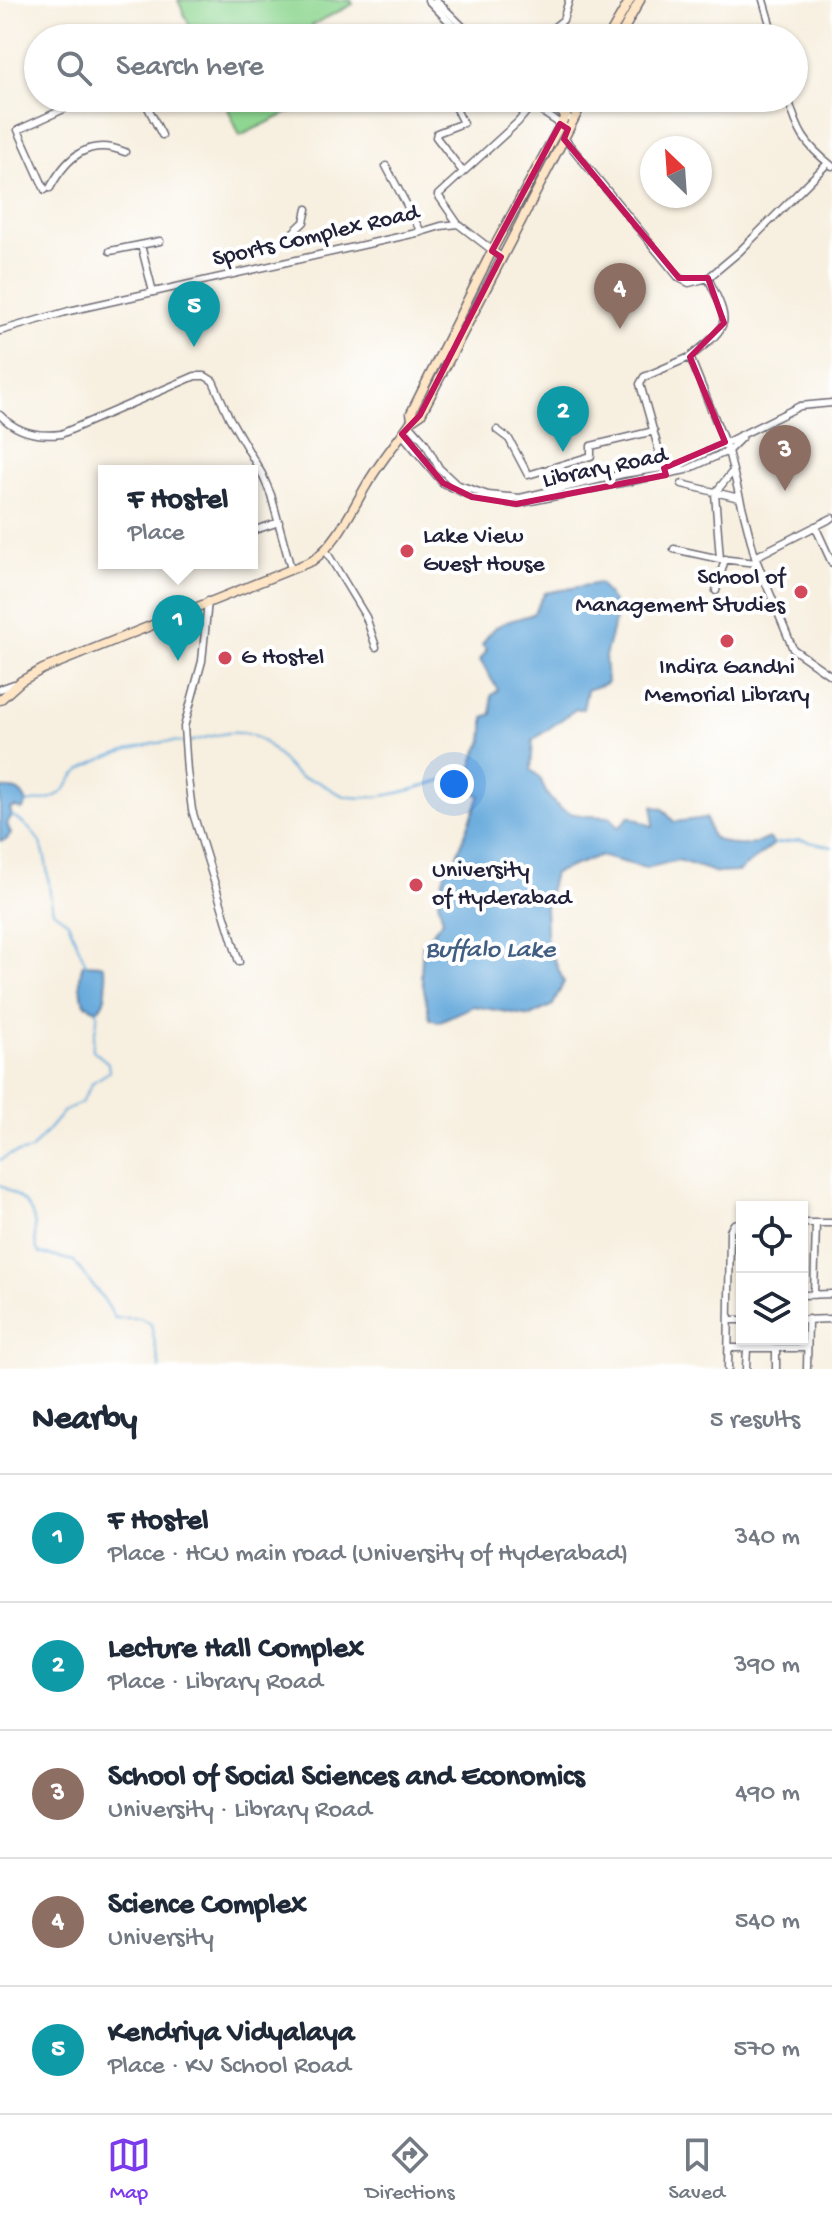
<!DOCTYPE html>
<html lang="en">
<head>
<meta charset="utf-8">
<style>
	:root { --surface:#fff; --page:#f2f2f3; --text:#1f2937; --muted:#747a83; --line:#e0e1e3; --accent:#7c3aed }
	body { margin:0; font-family:"Gochi Hand",sans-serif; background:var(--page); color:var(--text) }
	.controls { position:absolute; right:24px; bottom:24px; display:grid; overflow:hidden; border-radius:0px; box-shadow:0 2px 6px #0004 }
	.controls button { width:72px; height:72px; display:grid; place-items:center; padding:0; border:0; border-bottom:2px solid var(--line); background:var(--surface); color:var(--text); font:40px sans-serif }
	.compass { position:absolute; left:640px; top:136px; width:72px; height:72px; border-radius:50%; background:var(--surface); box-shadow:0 2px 6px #0004; rotate:335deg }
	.you { position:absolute; left:454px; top:784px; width:28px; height:28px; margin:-20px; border:6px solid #fff; border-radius:50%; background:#1a73e8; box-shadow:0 0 0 12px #1a73e833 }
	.badge { display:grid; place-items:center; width:52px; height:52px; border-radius:50%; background:var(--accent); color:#fff; font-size:26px; font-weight:700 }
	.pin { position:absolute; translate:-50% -66px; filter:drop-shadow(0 2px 4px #0008) }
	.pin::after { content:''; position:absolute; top:42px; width:28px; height:24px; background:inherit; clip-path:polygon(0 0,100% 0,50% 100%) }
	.popup { position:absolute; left:98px; top:465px; width:160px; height:104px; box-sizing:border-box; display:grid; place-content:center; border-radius:0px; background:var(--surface); filter:drop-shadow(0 2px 6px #0005); font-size:26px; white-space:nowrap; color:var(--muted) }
	.popup b { font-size:30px; color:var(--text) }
	.popup::after { content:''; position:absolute; left:50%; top:100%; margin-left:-16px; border:16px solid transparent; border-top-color:var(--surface) }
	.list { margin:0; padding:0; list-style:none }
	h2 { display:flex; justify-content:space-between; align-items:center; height:104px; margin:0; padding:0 32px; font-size:34px }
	h2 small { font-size:26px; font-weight:400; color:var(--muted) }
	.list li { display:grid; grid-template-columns:52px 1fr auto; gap:24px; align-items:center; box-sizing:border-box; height:128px; padding:0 32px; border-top:2px solid var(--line) }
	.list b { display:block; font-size:30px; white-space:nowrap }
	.list p { margin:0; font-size:26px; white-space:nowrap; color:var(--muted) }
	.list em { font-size:26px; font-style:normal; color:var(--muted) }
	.icon { flex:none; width:44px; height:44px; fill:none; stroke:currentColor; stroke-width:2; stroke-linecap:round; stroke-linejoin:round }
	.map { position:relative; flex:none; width:832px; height:1369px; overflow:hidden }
	.search { position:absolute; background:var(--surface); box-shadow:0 2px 6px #0004; left:24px; right:24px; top:24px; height:88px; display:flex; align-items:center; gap:20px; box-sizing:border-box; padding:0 28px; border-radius:44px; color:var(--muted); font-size:30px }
	.sheet { height:744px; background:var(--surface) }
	nav { display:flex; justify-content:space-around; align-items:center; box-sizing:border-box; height:112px; border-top:2px solid var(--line); background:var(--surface); font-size:22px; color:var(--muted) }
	nav a { display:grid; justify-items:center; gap:4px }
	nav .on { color:var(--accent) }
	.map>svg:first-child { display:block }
</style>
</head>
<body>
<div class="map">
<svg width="832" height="1369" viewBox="0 0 832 1369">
	<rect width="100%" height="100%" fill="#fff"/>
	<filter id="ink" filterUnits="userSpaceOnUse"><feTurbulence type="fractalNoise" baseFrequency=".0125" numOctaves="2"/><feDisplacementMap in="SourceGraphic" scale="16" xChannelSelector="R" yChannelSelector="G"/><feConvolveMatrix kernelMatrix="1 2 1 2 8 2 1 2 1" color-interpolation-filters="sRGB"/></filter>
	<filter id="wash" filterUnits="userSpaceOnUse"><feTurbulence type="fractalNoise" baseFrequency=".006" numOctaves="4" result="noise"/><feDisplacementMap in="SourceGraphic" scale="32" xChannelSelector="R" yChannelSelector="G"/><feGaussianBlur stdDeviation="1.8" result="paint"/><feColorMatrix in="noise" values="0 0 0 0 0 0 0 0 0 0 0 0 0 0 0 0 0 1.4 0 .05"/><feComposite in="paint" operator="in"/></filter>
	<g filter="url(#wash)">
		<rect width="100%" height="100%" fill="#f7efdf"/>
		<path fill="#8ed691" stroke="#587c66" stroke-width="2" d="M178,0H351L353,4L312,25L318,38H195Z
			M223,98H319L240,136Z"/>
		<path fill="#67aadc" stroke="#44668c" stroke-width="2" d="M599,583L618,609L605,656L607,683L587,690L583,709H576L533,740L531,770C541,777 541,780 545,790C558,818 584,816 611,817L618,828L630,816L653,827V806L663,809L674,822L706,818L712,837C734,848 747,848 769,838L774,844L738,872L717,873L678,860L646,868L599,856L554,873L545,908L547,952L554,959L564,982L553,1005L530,1016L473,1006L438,1022L430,1019L421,975L423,943L443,920L438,901L445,892L442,883L449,860H455L480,795L474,793C468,772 472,761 482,743C485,736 484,725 484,717L492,714L491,696L498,690L480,660L487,650L482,645C496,619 508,623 533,614L545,593Z
			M0,789C15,788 22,789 27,803L22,810L16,807L10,809L12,816L7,824L11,834L6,840L0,841Z
			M83,964L102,965C108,977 109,1001 97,1010L86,1005C79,994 78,977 83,964Z"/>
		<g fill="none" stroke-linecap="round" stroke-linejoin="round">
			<path stroke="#67aadc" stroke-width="2" d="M189,742C213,736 243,724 265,743C278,753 286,768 300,777C306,780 312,779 318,782C327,786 334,793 345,796C380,804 436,782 471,771
				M27,803C38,801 52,800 62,792C68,787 71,778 77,773C98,757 157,738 183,742
				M12,816C55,840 44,872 53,911L68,922L86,964
				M774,844L800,840L832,847
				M0,1160L9,1155L31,1150L65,1110L81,1103L93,1082L109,1072L108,1063L93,1050C91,1037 99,1027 97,1010
				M0,1185C18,1196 33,1204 35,1227C35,1237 34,1245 39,1253L74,1261C86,1280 106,1297 114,1318H140L151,1324L160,1369"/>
		</g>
	</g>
	<g filter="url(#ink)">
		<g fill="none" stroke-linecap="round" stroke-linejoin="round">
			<g stroke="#6d6a74" stroke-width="9">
				<path id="street" d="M428,0L465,38
					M436,0L474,38
					M763,0L774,38
					M541,38L563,20L569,0
					M143,98L162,135
					M454,98L452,101L463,123L437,133L436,137L463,172
					M539,98L573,121
					M788,98C798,132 804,144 832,166
					M533,106L568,129
					M564,138L679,278L689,283L708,278C731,325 731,324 690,357
					M386,166L421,232
					M50,188C67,157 89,137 125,152
					M45,190L18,130L88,98
					M458,224L438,195L518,122L532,105
					M285,240L304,222L307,209
					M141,245L153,292
					M110,251L160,241
					M708,278L739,252L828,163
					M0,331L69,311L421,232L441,226L458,224L501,257
					M0,415C16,432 38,437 61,434L195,376H205L213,381L229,417L262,474L271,495L291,569
					M409,424L424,441L439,468L456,484L488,495L520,498L623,474L681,465L800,406L832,403
					M497,430L509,439L528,475L591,456V446L654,431
					M402,434L443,483L472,497L516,504L686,470L728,451L742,437
					M733,471L715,493L720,559L757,563
					M665,472L640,384L644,377L690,357L728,451L755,557
					M682,484L739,498
					M815,526L832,563
					M252,531L279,522
					M674,549L720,559
					M326,551L366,617L376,647
					M716,591L725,559
					M208,601L202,661L184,727L187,771L192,810L239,962
					M830,675L793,649L755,557L832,518
					M0,689L14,684
					M802,1223H832
					M802,1295L832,1294
					M814,1295L816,1223
					M730,1320H742
					M802,1320L832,1319
					M729,1348H807
					M728,1369L730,1231L734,1224L742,1222
					M746,1369L747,1348
					M776,1369V1348
					M807,1369L808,1319"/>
			</g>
			<g stroke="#6d6a74" stroke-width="11">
				<path id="secondary" d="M608,38L630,0
					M619,38L640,0
					M412,420L411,413L492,251L575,98
					M0,700L21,681L43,669L312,561C338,542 350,513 366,486C379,463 397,442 412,420L421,414L585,98"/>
			</g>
			<use href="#street" stroke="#fff" stroke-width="6"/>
			<use href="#secondary" stroke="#fde5c5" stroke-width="8"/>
		</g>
	</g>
	<path fill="none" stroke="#c2185b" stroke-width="6" stroke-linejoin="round" d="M560,124L568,129L564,139L679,278H708L724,323L690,357L725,442L664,468L666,475L516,504L472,497L443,483L402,434L420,415L501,257L492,251Z"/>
	<g fill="#d1495b" stroke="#fff" stroke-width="3">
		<circle cx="407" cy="551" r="8"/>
		<circle cx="801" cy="592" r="8"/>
		<circle cx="727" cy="641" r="8"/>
		<circle cx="225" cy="658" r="8"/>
		<circle cx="416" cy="885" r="8"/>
	</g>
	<g text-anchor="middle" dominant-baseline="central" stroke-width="8" stroke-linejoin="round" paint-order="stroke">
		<g font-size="24" fill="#22223b" stroke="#fff">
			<text transform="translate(316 237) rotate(-13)">Sports Complex Road</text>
			<text transform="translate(605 469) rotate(-12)">Library Road</text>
		</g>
		<g font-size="24" fill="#22223b" stroke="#fff" text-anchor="start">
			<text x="423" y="537">Lake View<tspan x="423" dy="28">Guest House</tspan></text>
			<text x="785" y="578" text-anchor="end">School of<tspan x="785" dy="28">Management Studies</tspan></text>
			<text x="241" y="658">G Hostel</text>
			<text x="727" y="668" text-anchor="middle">Indira Gandhi<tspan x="727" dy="28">Memorial Library</tspan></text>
			<text x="432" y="871">University<tspan x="432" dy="28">of Hyderabad</tspan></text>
		</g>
		<g font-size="26" font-style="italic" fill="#415f83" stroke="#fff">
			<text x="490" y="951">Buffalo Lake</text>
		</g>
	</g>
</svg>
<div class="controls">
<button><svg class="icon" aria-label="locate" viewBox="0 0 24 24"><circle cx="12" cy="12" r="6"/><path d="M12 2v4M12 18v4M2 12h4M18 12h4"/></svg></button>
<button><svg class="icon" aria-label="layers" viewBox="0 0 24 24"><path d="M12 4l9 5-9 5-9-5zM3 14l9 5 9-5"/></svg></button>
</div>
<svg class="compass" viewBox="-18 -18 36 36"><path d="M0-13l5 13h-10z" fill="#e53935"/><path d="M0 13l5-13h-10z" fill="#747a83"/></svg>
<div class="you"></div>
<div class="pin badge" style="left:178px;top:661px;background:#0f9aa8">1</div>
<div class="popup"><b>F Hostel</b>Place</div>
<div class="pin badge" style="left:563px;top:452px;background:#0f9aa8">2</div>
<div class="pin badge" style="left:785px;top:491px;background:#8d6e63">3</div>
<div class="pin badge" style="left:620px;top:329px;background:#8d6e63">4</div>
<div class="pin badge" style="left:194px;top:347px;background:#0f9aa8">5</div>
<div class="search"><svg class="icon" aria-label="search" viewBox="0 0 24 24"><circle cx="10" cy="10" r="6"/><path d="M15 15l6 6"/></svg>Search here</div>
</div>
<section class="sheet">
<h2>Nearby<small>5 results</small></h2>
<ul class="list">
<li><span class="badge" style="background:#0f9aa8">1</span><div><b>F Hostel</b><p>Place · HCU main road (University of Hyderabad)</p></div><em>340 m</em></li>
<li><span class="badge" style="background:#0f9aa8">2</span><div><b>Lecture Hall Complex</b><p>Place · Library Road</p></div><em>390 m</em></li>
<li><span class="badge" style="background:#8d6e63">3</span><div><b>School of Social Sciences and Economics</b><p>University · Library Road</p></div><em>490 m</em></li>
<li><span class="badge" style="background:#8d6e63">4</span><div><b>Science Complex</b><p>University</p></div><em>540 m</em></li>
<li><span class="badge" style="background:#0f9aa8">5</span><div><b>Kendriya Vidyalaya</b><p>Place · KV School Road</p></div><em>570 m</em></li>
</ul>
</section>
<nav>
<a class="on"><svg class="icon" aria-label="map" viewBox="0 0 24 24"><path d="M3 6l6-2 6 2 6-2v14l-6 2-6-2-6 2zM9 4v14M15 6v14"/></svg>Map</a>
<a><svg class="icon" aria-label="directions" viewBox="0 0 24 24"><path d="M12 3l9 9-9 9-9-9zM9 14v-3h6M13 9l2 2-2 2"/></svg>Directions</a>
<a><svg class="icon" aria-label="saved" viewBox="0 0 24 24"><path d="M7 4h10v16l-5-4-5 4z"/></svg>Saved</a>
</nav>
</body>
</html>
